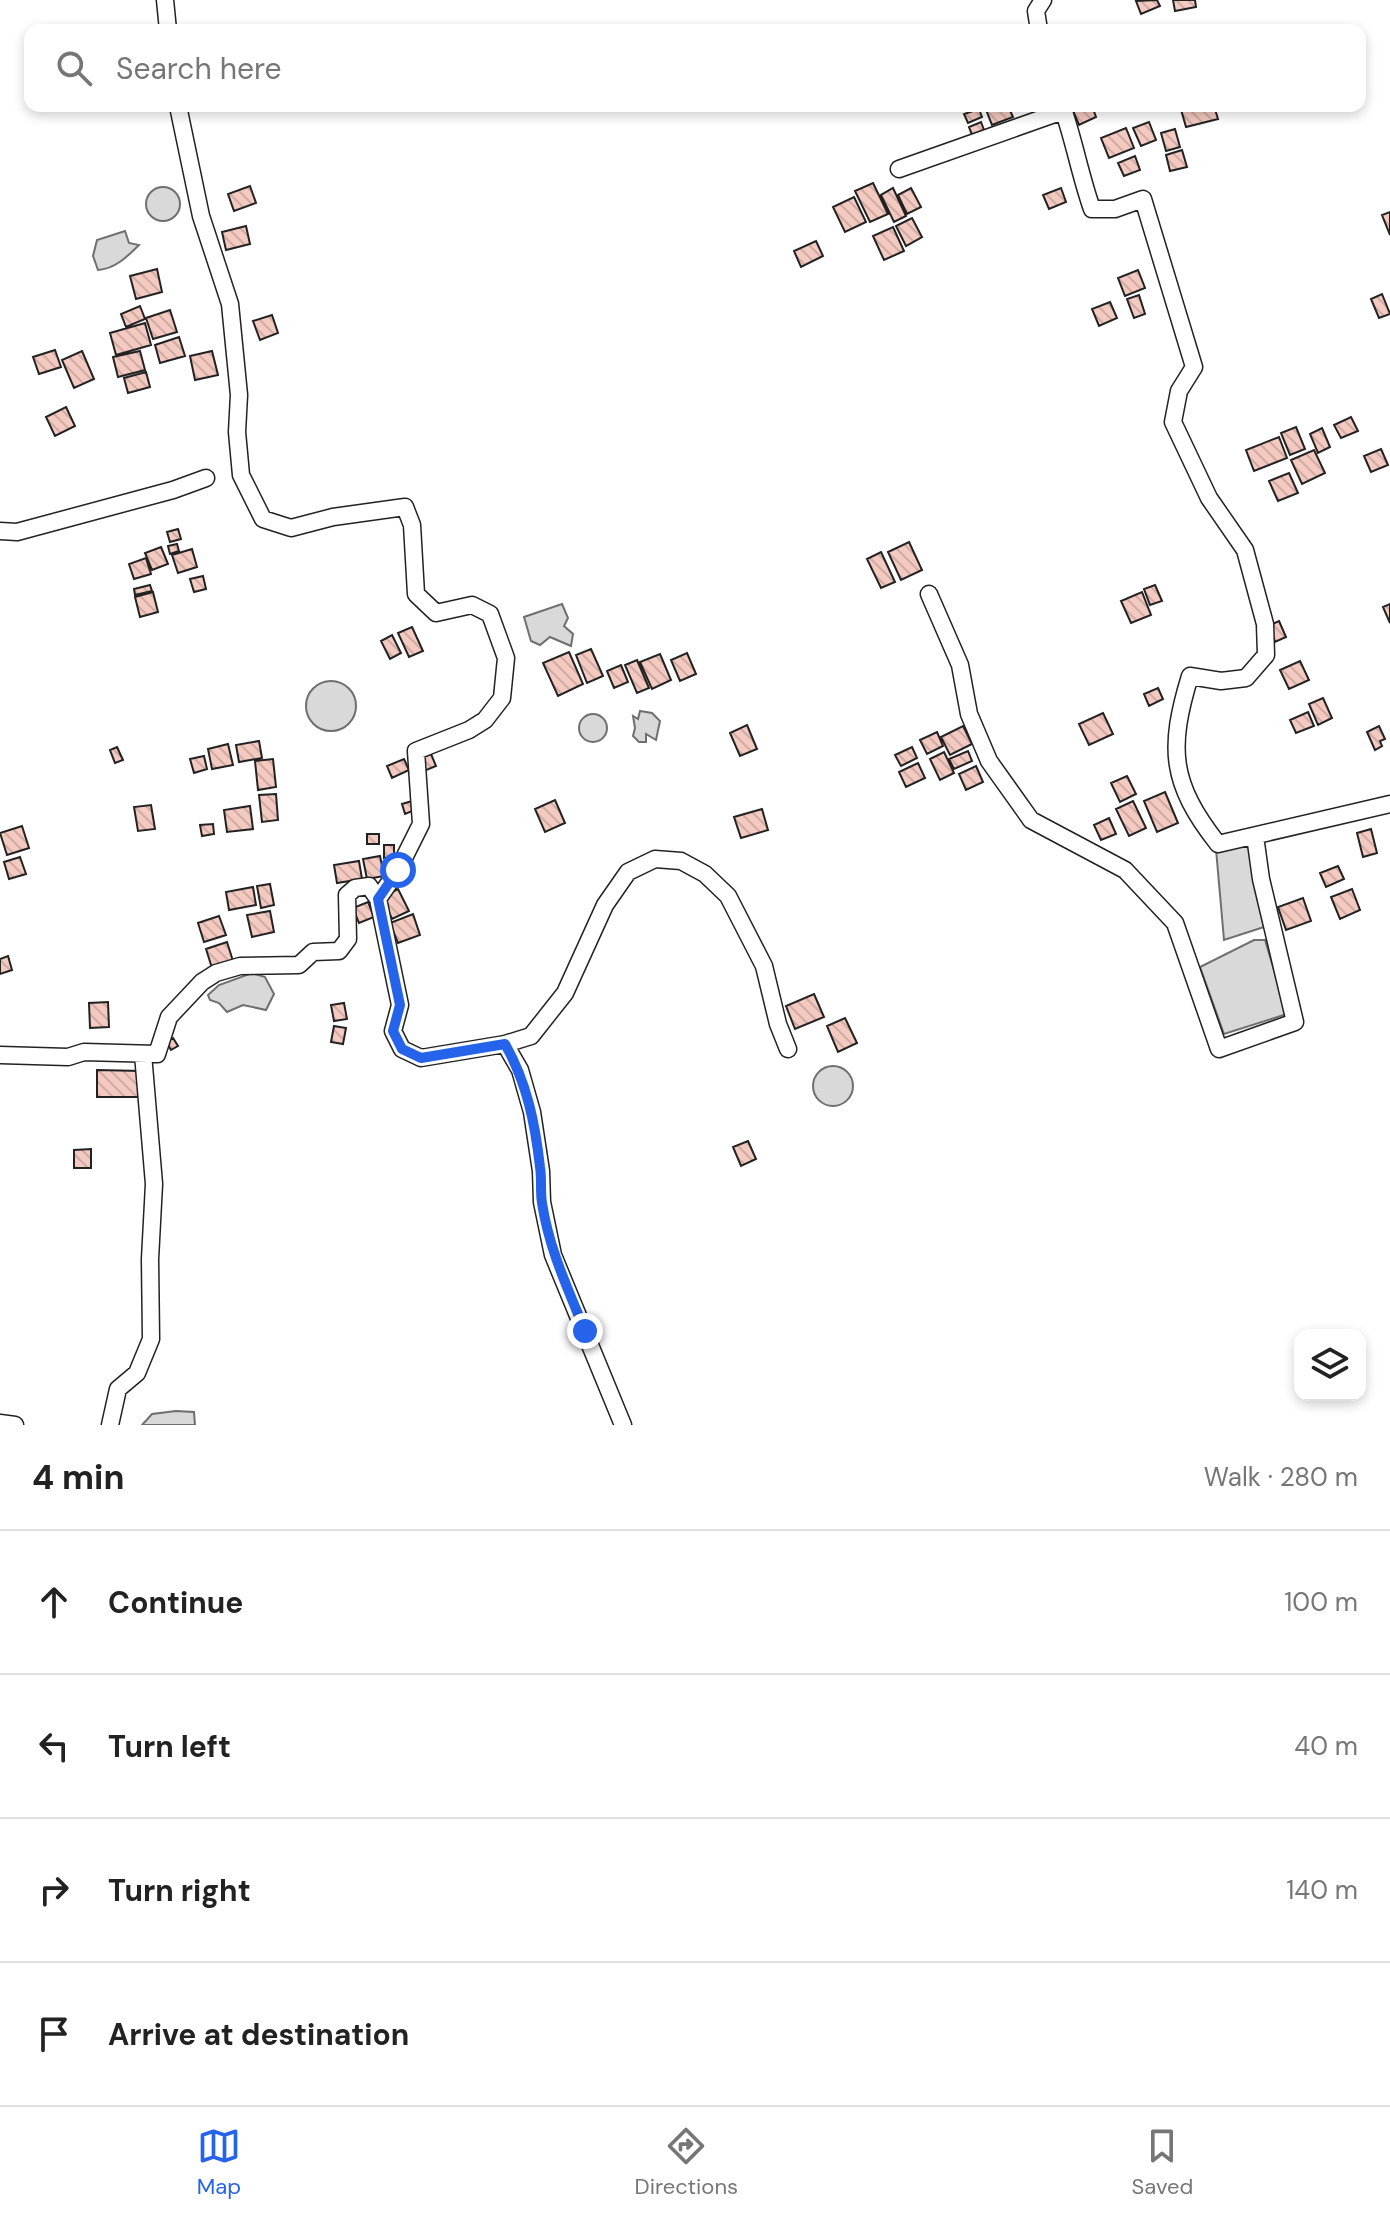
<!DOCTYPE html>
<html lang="en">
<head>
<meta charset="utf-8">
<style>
	:root { --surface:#fff; --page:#f2f2f2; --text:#222; --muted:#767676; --line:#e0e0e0; --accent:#2563eb }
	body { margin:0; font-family:"DM Sans",sans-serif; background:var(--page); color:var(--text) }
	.controls { position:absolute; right:24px; bottom:24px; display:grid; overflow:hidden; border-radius:16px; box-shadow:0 4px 12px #0003 }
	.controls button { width:72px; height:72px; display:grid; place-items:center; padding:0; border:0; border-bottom:2px solid var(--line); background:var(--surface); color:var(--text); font:40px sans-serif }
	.stop { position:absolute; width:24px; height:24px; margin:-18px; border:6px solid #2563eb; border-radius:50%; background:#fff }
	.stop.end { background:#2563eb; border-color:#fff; box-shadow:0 2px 8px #0008 }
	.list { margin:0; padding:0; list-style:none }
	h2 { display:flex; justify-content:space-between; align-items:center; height:104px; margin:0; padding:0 32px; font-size:34px }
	h2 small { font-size:26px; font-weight:400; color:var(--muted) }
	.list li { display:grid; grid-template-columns:52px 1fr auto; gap:24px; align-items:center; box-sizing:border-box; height:144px; padding:0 32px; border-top:2px solid var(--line) }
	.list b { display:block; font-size:30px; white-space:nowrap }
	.list em { font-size:26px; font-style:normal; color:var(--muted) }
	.icon { flex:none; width:44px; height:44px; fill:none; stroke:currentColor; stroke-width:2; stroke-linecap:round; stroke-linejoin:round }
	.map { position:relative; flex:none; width:1390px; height:1425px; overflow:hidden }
	.search { position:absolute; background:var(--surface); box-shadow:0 4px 12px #0003; left:24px; right:24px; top:24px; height:88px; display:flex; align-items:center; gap:20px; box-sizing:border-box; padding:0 28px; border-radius:16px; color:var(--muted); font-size:30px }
	.sheet { height:680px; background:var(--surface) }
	nav { display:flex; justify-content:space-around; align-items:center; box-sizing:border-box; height:112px; border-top:2px solid var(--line); background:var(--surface); font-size:22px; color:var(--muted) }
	nav a { display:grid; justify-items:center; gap:4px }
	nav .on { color:var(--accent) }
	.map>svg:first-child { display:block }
</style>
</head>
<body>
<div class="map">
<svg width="1390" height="1425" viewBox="0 0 1390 1425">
	<defs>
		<pattern id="building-back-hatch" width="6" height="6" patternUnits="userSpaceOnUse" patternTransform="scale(2)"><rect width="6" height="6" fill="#f3c9c0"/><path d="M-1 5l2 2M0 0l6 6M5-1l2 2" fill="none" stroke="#d0aca5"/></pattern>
	</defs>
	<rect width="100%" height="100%" fill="#fff"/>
	<path fill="#d9d9d9" stroke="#6f6f6f" stroke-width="2" d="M146 204a17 17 0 1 1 34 0a17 17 0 1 1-34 0Z
		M125,231L129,243L139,245C128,256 115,269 98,270L93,256L97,240Z
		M562,604L568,618L564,626L573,634L571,646L550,637L540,645L531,641L524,617Z
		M306 706a25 25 0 1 1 50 0a25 25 0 1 1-50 0Z
		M640,711L652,713L660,721L656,740L646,734V742H639L633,736L635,728L633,716L638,719Z
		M579 728a14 14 0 1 1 28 0a14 14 0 1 1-28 0Z
		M1248,842L1264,927L1224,940L1216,849Z
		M1254,940H1265L1287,1014L1224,1034L1200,967Z
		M252,973L265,977L274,994L266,1010L243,1005L227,1012L219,1003L210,1000L208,995L219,985Z
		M813 1086a20 20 0 1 1 40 0a20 20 0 1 1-40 0Z
		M176,1411L194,1412L195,1425H142L152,1414Z"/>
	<path fill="url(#building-back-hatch)" stroke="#222" stroke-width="2" d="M1157,0L1160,6L1141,14L1136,1Z
		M1173,0H1195L1196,7L1175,11Z
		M988,106H1008L1013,117L992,125L985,107Z
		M1071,106H1092L1096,117L1079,125Z
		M1180,106H1214L1218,119L1186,127Z
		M979,109L982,117L968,123L964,114Z
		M981,122L984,130L972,135L969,127Z
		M1149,122L1156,140L1141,146L1133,128Z
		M1126,128L1134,148L1109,158L1101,138Z
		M1175,129L1180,147L1166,151L1161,133Z
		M1182,150L1187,167L1170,171L1166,155Z
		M1135,156L1140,170L1124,176L1118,163Z
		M873,183L888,214L870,222L855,191Z
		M250,186L256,203L234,211L228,194Z
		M893,188L906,216L894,222L881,195Z
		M911,188L921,207L907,214L898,195Z
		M1061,188L1066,202L1049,209L1043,195Z
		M854,197L866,222L845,232L833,207Z
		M1390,212V235L1382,215Z
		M912,218L922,237L906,246L896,226Z
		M246,226L250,244L226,250L222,232Z
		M893,227L904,251L884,260L873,236Z
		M816,241L823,256L801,267L794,251Z
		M157,269L162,292L136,299L130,276Z
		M1138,270L1145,288L1125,296L1118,278Z
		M1382,294L1390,314L1379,318L1371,299Z
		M1139,295L1145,314L1134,318L1127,299Z
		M1110,302L1117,318L1099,326L1092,309Z
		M140,306L145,319L126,327L121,314Z
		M170,310L177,332L153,339L146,318Z
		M272,315L278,333L260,340L253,321Z
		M145,323L151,345L116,355L110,333Z
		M179,337L185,356L160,363L155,345Z
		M55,350L61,367L39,374L33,357Z
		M82,351L94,379L74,388L62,360Z
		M140,351L145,370L118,377L113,357Z
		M212,351L218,375L195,380L190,356Z
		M146,372L150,387L128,393L124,378Z
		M66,407L75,426L55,436L46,417Z
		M1351,417L1358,431L1341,438L1334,425Z
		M1296,427L1305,449L1290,455L1281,433Z
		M1322,428L1330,447L1318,453L1310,434Z
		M1279,437L1287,458L1254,471L1246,450Z
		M1381,449L1388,465L1371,472L1364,456Z
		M1314,450L1325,473L1302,484L1291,460Z
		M1289,473L1298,493L1278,501L1269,481Z
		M178,529L181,539L170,542L167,532Z
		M909,542L922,570L901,580L888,552Z
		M177,544L179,551L170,554L168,546Z
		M161,547L168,564L152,570L145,553Z
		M192,549L197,567L178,573L172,555Z
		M881,552L895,582L881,588L867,559Z
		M146,558L151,574L134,579L129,564Z
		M203,576L206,589L194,592L190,579Z
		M150,585L152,591L135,595L134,589Z
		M1155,585L1162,601L1150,605L1144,589Z
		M153,592L158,612L140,617L135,597Z
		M1142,592L1151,615L1131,623L1121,601Z
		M1390,604V623L1383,607Z
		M1279,621L1286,637L1275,642L1268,626Z
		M412,627L423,651L409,657L398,633Z
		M392,635L401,653L390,659L381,641Z
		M591,649L603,676L587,683L576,655Z
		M569,652L583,684L558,696L543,663Z
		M687,653L696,674L680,681L671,660Z
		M660,654L671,680L652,689L640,662Z
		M637,660L649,688L637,693L625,665Z
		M1300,661L1309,680L1289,689L1280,670Z
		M621,665L628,682L614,688L607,671Z
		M1158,688L1163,699L1149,706L1144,694Z
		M1323,698L1332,718L1318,725L1309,704Z
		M1308,712L1314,726L1296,733L1290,720Z
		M1103,713L1113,734L1089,745L1079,724Z
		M747,725L757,749L740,756L730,733Z
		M963,726L972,744L950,755L941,737Z
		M1379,726L1385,739L1380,741L1382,746L1375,750L1367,732Z
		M937,732L943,746L927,754L920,740Z
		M259,741L262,758L239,762L236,745Z
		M228,744L233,765L212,769L208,749Z
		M117,747L123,760L115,763L110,750Z
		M912,747L917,758L901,766L895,755Z
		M968,751L972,761L954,769L949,759Z
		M944,752L954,773L940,780L930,759Z
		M431,754L436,766L424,771L419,759Z
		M204,756L207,769L194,773L190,759Z
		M273,759L276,787L258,790L255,761Z
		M404,759L409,770L392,778L387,766Z
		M918,763L925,778L906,787L899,772Z
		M976,766L983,782L966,790L959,774Z
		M1127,776L1136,794L1120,802L1111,783Z
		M1165,792L1178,823L1157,832L1144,801Z
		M276,794L278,820L262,822L259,795Z
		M555,800L565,823L545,832L535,809Z
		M412,801L415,810L405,814L402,804Z
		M1133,801L1146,828L1129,836L1116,809Z
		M151,805L155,829L138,831L134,807Z
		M250,806L253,829L227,832L224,810Z
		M762,809L768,830L741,838L734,817Z
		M1109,818L1116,834L1101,840L1094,825Z
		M213,824L214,834L202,836L200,825Z
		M22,826L29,848L7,855L0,833Z
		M1371,829L1377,853L1363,857L1357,833Z
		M367,834H379V844H367Z
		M384,845H394V857L384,858Z
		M380,856L384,876L367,879L363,859Z
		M20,857L26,874L9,879L4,862Z
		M359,861L362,879L337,883L334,865Z
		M1338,866L1344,879L1326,887L1320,873Z
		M270,884L274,905L261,908L257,886Z
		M253,887L256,905L229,910L226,892Z
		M398,889L409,911L392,919L382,897Z
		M1352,889L1360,910L1340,919L1331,897Z
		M1303,898L1311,921L1286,930L1278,907Z
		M368,902L374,917L359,923L353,908Z
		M270,911L274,932L252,937L247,915Z
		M413,914L420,935L398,943L390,923Z
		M219,916L226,935L204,942L198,923Z
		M227,942L233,961L212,968L206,949Z
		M8,956L12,970L0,974V959Z
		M814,994L824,1017L795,1029L786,1006Z
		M108,1002L109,1027L90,1028L89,1003Z
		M344,1003L347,1019L334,1021L331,1005Z
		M845,1018L857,1043L838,1052L827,1026Z
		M334,1026L346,1028L343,1044L331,1042Z
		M173,1038L178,1046L171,1050L166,1042Z
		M97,1070L142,1071V1097H97Z
		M748,1141L756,1159L741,1166L733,1147Z
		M91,1149V1168H74V1150Z"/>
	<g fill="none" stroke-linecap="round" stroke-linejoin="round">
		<g stroke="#222" stroke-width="19">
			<path id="minor" d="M165,0L168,30
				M1039,30L1036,11L1043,0
				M178,106L201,216L230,304L239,395L237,432L241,475L263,519L291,528L333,517L405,507L412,525L416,594L436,613L472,605L490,614L506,658L502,698L485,720L469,730L416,751L421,824L398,870L378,899L400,1005L393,1031L402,1049L421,1058L505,1044L520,1070L532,1112L541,1171L542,1202L553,1255L623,1425
				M1062,106C1074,140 1080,175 1092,209H1115L1143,199L1194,367L1179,391L1173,422L1209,498L1245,550L1265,624L1266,655L1246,678L1221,681L1190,676C1168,748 1170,783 1218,844L1390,804
				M899,169L1063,111
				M0,531L17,532L173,490L206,478
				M929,594L960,665L969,714L989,761L1031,820L1125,870L1175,923L1219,1049L1295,1022L1261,879L1255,836
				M505,1044L531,1036L565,993L605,905L628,872L655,859L681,861L705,874L728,896L764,966L778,1024L788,1049
				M0,1055L68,1057L84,1052L157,1054L169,1017L202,982L216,973L240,966L299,965L313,952L339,951L348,939L347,895L355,888L369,886L378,899
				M0,1423L15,1425
				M110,1425L118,1389L137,1373L151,1339L150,1259L154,1184L143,1054"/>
		</g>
		<use href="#minor" stroke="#fff" stroke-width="16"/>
	</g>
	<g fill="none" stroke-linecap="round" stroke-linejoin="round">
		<path stroke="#2563eb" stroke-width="10" d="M398,870L378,899L400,1005L393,1031L402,1049L421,1058L505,1044C527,1083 535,1123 540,1167C542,1179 540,1191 542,1203C549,1249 568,1289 585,1331"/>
	</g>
</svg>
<div class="controls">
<button><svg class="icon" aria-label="layers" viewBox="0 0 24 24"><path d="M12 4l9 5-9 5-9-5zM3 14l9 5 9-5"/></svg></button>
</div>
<div class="stop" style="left:398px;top:870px"></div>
<div class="stop end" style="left:585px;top:1331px"></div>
<div class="search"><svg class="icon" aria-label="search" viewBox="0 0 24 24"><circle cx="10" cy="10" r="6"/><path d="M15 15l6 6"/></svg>Search here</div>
</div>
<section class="sheet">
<h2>4 min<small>Walk · 280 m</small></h2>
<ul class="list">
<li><svg class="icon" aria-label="ahead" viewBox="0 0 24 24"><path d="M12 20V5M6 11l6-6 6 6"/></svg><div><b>Continue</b></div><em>100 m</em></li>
<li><svg class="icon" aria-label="left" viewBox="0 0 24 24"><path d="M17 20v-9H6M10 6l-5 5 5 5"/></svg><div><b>Turn left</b></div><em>40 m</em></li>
<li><svg class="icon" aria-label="right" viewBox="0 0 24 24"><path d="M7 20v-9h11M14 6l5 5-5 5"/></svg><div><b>Turn right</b></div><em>140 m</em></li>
<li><svg class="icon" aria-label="arrive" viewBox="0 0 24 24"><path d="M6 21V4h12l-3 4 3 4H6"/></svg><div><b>Arrive at destination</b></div></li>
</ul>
</section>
<nav>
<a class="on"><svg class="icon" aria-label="map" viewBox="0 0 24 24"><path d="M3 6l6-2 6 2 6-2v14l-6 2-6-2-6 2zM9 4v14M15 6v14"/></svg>Map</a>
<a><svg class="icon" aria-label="directions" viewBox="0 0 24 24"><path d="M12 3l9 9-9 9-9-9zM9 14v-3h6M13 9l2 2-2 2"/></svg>Directions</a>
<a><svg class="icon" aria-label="saved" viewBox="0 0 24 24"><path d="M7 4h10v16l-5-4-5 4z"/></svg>Saved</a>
</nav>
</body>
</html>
